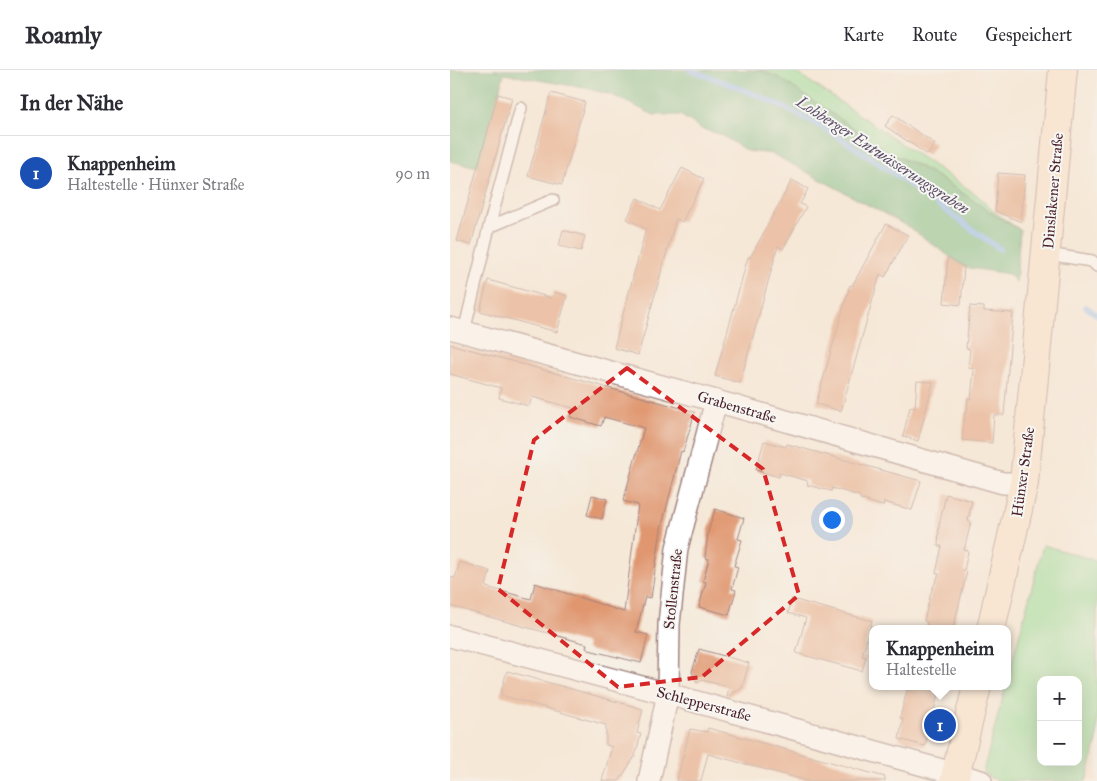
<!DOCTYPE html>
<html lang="de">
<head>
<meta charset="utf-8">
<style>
	:root { --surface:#fff; --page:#f7f7f7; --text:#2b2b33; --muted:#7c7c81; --line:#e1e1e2; --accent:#d1495b }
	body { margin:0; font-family:"IM FELL Great Primer",serif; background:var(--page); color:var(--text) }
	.controls { position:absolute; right:15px; bottom:15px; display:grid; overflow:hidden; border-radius:10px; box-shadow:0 5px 20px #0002 }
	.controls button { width:45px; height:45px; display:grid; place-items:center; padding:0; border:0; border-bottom:1px solid var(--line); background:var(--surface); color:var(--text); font:25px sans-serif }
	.you { position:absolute; left:381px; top:449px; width:18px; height:18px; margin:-12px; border:4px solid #fff; border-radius:50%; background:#1a73e8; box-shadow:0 0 0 8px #1a73e833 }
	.badge { display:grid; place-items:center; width:32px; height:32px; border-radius:50%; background:var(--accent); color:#fff; font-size:16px; font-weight:700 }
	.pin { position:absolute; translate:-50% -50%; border:2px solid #fff; box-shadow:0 1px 5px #0006 }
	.popup { position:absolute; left:419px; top:555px; width:142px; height:65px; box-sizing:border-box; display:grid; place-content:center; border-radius:10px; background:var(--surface); filter:drop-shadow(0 1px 4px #0005); font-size:16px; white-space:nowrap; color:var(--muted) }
	.popup b { font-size:19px; color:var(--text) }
	.popup::after { content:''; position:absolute; left:50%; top:100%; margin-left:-10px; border:10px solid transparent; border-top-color:var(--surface) }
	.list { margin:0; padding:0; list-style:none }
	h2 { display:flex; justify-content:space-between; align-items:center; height:65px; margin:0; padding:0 20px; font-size:21px }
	h2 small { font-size:16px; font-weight:400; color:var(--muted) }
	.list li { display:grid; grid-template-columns:32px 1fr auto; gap:15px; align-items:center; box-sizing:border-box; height:75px; padding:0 20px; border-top:1px solid var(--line) }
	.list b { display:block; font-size:19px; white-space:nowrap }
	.list p { margin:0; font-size:16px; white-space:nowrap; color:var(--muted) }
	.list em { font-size:16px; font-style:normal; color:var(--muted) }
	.map { position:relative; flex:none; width:647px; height:711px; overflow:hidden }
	header { display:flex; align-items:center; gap:30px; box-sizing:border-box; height:70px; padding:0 25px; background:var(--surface); border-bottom:1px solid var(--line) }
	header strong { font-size:24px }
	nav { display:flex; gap:28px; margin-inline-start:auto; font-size:18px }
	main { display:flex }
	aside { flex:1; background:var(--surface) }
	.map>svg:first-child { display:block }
</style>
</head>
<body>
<header>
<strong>Roamly</strong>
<nav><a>Karte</a><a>Route</a><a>Gespeichert</a></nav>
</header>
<main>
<aside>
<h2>In der Nähe<small></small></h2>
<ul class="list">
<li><span class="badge" style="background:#1a4fb4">1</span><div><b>Knappenheim</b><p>Haltestelle · Hünxer Straße</p></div><em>90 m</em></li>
</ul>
</aside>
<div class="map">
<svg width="647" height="711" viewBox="0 0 647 711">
	<rect width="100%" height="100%" fill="#f6f6f2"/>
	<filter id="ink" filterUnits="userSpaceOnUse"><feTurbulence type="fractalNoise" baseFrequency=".02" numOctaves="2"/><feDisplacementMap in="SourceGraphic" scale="10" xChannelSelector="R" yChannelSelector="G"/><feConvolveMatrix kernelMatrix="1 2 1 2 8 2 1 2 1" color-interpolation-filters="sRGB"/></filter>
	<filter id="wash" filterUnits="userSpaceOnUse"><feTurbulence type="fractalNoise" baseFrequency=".0096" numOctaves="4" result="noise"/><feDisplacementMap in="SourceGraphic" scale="20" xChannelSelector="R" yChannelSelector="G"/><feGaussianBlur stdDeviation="1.12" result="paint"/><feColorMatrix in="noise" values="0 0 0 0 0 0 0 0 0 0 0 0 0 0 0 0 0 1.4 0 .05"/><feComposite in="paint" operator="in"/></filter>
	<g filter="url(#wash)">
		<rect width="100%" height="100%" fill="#f5e8d7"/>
		<path fill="#92dd9a" stroke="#6e7e62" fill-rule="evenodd" d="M309,0H343L527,125L543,141L570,160C527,137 491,102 443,85Z
			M593,475L647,491V670L636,711H553L541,708L533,702ZM591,610H628V692H591Z"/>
		<path fill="#75bc82" stroke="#606e56" d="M0,0H309L328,7L443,85C490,102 527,137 570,160L566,212L559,204L514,197L459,157L323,84L297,81L270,64L252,59L230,45H204L162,25L135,18L54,4L28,97L0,91Z"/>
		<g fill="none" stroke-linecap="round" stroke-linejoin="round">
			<path stroke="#88b9f4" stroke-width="5.5" d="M240,0C281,14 321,30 359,50C426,87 488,136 550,179
				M636,237L647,245"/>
		</g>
		<g id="blocks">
			<path fill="#e09770" d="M101,23L135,32L112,115L78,106Z
				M48,24L62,28L21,175L7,171Z
				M443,45L485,74L478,85L435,56Z
				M232,98L254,109L232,152L226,149L188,285L164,278L196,159L177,149L187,128L210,140Z
				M548,103L575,105L571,152L545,141Z
				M342,110L358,119L350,134L356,137L333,179L328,176L290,313L265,306L298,187L300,188Z
				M436,154L458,165L435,207L430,204L391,341L366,334L400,215L402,216Z
				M113,160L135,166L131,181L109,176Z
				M498,187L514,197L511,235L494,233Z
				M38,210L102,228L104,222L117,226L107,262L30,241Z
				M520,236L534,237V241L563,243L554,345H544L542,373L512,370L515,342H517L518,328L521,329L524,299L518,298L520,279L516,278Z
				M0,274L245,342L233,382L231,381L211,459L201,528L195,527L186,562L198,565L191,593L139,580L136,578L137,574L0,536V507L5,508L10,492L40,501L36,517L81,529L85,513L174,542L188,435L173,431L194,358L154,347L151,356L120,347L123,338L82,327L79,336L49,328L51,318L0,304Z
				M467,311L483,312L468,371L453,366L460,337L465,338Z
				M314,371L336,377L337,374L471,411L462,440L434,432L433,436L410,429V426L382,418L381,421L357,415L358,411L330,403L329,407L306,400Z
				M496,424L522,431L518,451L521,452L514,480L518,481L514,501L517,502L503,559H476L477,552L474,551L481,522L489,504L486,503L492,476H488L489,456Z
				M142,425L157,429L152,449L137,445Z
				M265,439L294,448L288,469L292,470L284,496L288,497L282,519L286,520L279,545L249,537L256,512L253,511L259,489L255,488L258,462Z
				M342,529L422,551L412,586L416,587L412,601L346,583L356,548L338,543Z
				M249,579L299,593L292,618L277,627L279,617L252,610L247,613L242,602Z
				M57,601L193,639L187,663L191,664L185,686L169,711H152L162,677L156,675V655L50,625Z
				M462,616H490L475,676L449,669L453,649L450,648L457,620L461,621Z
				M258,658L435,707V711H358L258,684L251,711H227L240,659L257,662Z"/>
		</g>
	</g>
	<g filter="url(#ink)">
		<use href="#blocks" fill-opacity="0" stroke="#a08481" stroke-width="1"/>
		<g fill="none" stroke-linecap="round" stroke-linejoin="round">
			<g stroke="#a08481" stroke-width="14">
				<path id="lane" d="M39,157L71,38
					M597,184L642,191L647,196
					M14,262L39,157L103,130"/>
			</g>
			<g stroke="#a08481" stroke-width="24">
				<path id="street" d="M0,258L266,331L553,413H574
					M0,566L218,624L531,711
					M199,711L218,624L219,554L227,478L266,331"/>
			</g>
			<g stroke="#a08481" stroke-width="30">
				<path id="secondary" d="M541,559L574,413L613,0
					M504,711L527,616"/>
			</g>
			<use href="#lane" stroke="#fff" stroke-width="11"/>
			<use href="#street" stroke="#fff" stroke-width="21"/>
			<use href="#secondary" stroke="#fbe5cf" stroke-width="28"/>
		</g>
	</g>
	<path d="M0 0H647V711H0ZM177,298L313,399L349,525L252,607L168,617L48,519L84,370Z" fill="#f5e8d7" fill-opacity=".55" fill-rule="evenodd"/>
	<path fill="none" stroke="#d62828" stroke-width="4" stroke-dasharray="10 6" stroke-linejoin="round" d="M177,298L313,399L349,525L252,607L168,617L48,519L84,370Z"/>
	<g text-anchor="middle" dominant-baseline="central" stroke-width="4" stroke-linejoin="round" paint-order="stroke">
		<g font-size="15" fill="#4a1f2b" stroke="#f6f6f2">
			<text transform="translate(603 121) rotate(-85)">Dinslakener Straße</text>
			<text transform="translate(287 337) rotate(16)">Grabenstraße</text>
			<text transform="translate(573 402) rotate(-82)">Hünxer Straße</text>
			<text transform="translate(223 519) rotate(-84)">Stollenstraße</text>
			<text transform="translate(254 634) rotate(15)">Schlepperstraße</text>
		</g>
		<g font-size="16" font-style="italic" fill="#5d4d67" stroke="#f6f6f2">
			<text transform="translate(433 85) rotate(33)">Lohberger Entwässerungsgraben</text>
		</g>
	</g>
</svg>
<div class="controls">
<button>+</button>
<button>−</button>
</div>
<div class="you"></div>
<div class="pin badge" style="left:490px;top:655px;background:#1a4fb4">1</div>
<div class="popup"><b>Knappenheim</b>Haltestelle</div>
</div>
</main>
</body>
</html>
